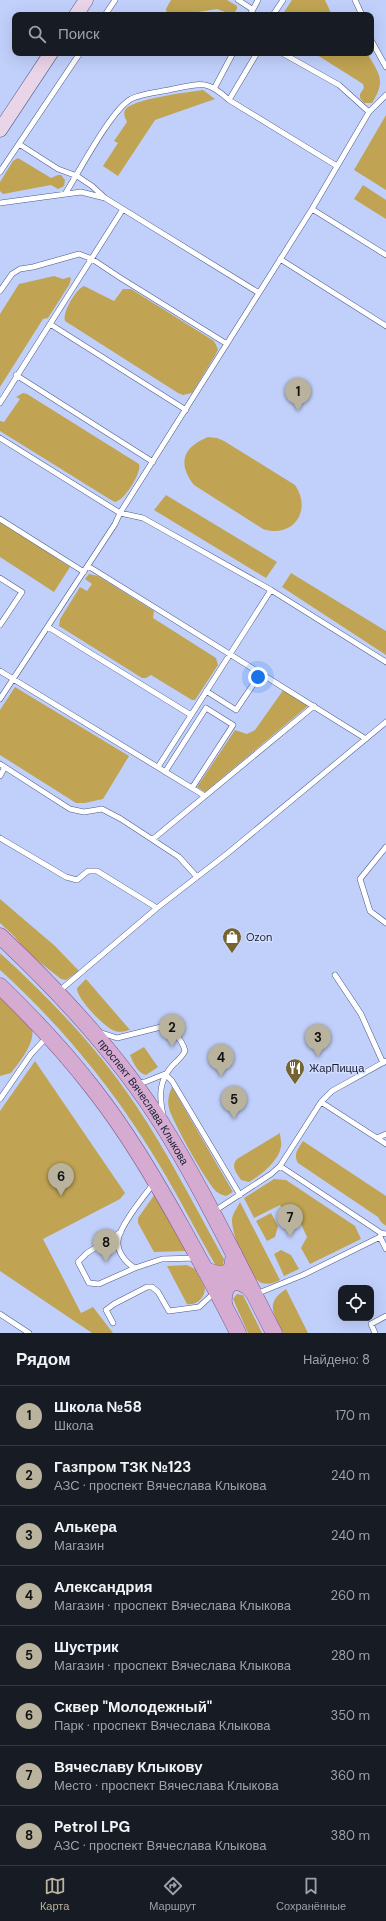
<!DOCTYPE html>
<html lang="ru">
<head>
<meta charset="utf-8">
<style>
	:root { --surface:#171b24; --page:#242831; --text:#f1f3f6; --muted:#9ea1a6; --line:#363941; --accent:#b9b29d }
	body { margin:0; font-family:"DM Sans",sans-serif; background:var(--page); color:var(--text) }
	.controls { position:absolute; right:12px; bottom:12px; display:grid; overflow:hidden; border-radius:8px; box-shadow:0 4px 16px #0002 }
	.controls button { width:36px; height:36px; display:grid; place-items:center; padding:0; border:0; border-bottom:1px solid var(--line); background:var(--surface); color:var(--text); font:20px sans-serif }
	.you { position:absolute; left:258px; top:677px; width:14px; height:14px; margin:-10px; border:3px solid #fff; border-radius:50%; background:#1a73e8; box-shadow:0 0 0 6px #1a73e833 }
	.badge { display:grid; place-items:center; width:26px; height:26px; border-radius:50%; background:var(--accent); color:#111; font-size:13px; font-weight:700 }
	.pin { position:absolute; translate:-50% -33px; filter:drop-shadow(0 1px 2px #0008) }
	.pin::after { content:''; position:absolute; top:21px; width:14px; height:12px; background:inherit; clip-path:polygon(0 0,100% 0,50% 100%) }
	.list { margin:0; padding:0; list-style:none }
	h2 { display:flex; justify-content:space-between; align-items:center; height:52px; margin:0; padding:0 16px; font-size:17px }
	h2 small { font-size:13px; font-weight:400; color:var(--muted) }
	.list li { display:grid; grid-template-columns:26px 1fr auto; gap:12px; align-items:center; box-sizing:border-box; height:60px; padding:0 16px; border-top:1px solid var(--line) }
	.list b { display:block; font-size:15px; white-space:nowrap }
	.list p { margin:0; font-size:13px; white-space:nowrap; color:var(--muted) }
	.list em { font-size:13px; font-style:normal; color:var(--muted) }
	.icon { flex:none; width:22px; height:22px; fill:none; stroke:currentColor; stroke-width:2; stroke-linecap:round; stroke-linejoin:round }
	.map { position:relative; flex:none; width:386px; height:1333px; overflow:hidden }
	.search { position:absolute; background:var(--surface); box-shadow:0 4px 16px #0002; left:12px; right:12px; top:12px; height:44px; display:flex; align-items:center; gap:10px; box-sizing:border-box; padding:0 14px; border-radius:8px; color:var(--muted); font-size:15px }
	.sheet { height:532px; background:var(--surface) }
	nav { display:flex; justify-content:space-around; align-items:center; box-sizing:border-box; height:56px; border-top:1px solid var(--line); background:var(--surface); font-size:11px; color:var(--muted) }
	nav a { display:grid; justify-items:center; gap:2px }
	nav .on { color:var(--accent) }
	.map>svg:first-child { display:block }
</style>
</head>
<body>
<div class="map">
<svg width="386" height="1333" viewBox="0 0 386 1333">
	<rect width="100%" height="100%" fill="#c1d0fb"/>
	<path fill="#c0a453" d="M171,0H227L237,6V9L233,15L217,9L179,15H167L166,9Z
		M292,0H325L332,15H282Z
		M314,53H367C380,75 386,81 372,103H364L360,98V94L364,88L363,84Z
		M203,90L215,99L155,120L118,176L103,166L118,143L114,141L127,122C125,118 123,114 125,110C131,99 189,92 203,90Z
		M386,115V190L354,170Z
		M18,158L51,178L58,175H61L65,180L64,186L58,189L51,185L3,194L0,191V182L13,161Z
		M363,185L386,200V219L354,199Z
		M54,276L63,279L70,277L71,279L69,285L48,318L43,319L0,387V314L19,284Z
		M84,286L114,301L123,289H131L214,341L218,349L216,354L192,393L183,395L178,393L65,321C62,313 76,289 84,286Z
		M23,393L27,394L139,464C142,473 124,501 115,502L111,500L0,431V421L4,422L20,399L16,397Z
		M208,437L217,438L224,441L295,485C313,511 292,539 263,529L194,485C177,463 183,447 208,437Z
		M166,495L277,562L266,578L154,510Z
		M0,521L70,567L54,592L0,557Z
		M291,573L386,631V655L282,587Z
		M89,574L98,576L154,611L153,618L216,658L218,665L195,700H192L151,675L146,678H142L59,626L60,619L80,587L87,591L92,584L85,579Z
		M15,687L129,756L103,799L85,803H76L0,755V710Z
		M284,689L309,705L205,792L197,787L235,730L247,734L255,730Z
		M0,899L55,946L79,971L66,980L61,979L28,953L14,936L0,923Z
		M0,953C50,999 97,1047 135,1104C168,1153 195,1207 224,1259L223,1265L216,1266C191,1222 168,1176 140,1134C101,1074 53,1018 0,970Z
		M86,979L130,1030C125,1031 120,1033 115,1031C105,1028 76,998 77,988Z
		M0,995C8,1003 26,1017 31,1026C38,1040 19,1063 11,1073L0,1076Z
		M144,1047L158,1067L146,1075C138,1073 133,1063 130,1055Z
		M35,1061L125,1193L120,1199L43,1239L81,1313L93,1307L113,1333H92L0,1271V1111Z
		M172,1087L233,1192L226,1196C223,1195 219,1194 217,1192C208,1185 172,1121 169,1108C167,1101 169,1093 172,1087Z
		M280,1133C280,1137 282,1143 281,1146C280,1160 260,1176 249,1182L241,1180C237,1173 230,1167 237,1159Z
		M303,1141L386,1196V1226L381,1222L378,1217L298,1163C293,1154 298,1149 303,1141Z
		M274,1179L286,1180L355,1226L361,1239L310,1264L301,1248L307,1237L301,1224L288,1222L280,1205L254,1218L244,1198Z
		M155,1194L187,1251L154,1252L138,1223V1218Z
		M240,1202L280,1280C274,1283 269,1285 262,1283C249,1279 231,1233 232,1219C233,1213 237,1208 240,1202Z
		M271,1213L278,1226L275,1237L267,1241L256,1221Z
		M281,1250L291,1255L299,1269L284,1276L274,1254Z
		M187,1265L195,1269L205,1288C205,1298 196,1306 187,1304L167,1266Z
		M286,1289L308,1333H283C274,1313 264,1304 286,1289Z
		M237,1294L243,1295L262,1333H248L233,1299Z"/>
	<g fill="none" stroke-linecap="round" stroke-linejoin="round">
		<g stroke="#4b5a89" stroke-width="6">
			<path id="lane" d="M238,0L252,9
				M355,0L362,15
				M105,15L115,0
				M250,15L258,0
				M273,15L283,0
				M371,40L386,67
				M282,53L339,85L369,112
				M215,87L233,53
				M229,100L257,53
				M19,144L58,169L77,176L92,186L104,197
				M0,172L80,53
				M65,194C79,172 111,110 131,99C141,93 162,92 173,89C202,83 207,80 229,100L337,166
				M0,203L81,192L105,198L259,293
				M312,209L386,255
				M280,259L386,326
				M0,291L12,274L20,269L33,267L79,254L92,259L119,277L227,344
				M50,324L186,410
				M16,375L153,462
				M0,403L123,209
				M0,438L120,513L143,518L271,590L386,662
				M0,519L84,572
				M88,566L366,739
				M0,578L22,592L0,625
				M48,627L191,715
				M0,671L205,796
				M206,691L236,710L261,673
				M0,699L115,524L120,513L312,209L369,112L386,95
				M0,764L70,809L84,812L102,809L121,819L179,857L197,877
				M158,767L271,590
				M165,772L206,708L233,725L192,788
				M0,776L5,767
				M0,838L66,877L77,880L88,871H97L157,908
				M153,839L314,706
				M386,847L360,879L370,911L386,923
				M335,975L361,1014L383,1063
				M58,992L157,908L228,853L386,722
				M102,1033L117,1038L161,1027C173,1030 182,1039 185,1051C182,1057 177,1061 173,1065C159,1080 159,1095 163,1115
				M138,1083L145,1082L165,1074L172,1081L240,1195
				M0,1099L31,1054L47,1037
				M321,1102L386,1144
				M377,1138L386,1134
				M280,1166L381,1233L386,1234
				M154,1183C145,1195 119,1226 118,1241C117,1252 126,1263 135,1268L162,1259L197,1258
				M213,1212L271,1174L280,1166L321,1102L332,1091L386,1061
				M121,1232L87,1253L78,1262L89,1283L99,1284L135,1268
				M380,1237L386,1249
				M256,1294L303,1275L380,1237L381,1233
				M0,1314L29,1333
				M113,1323L106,1310L114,1304L147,1287H152L158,1292L169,1311L199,1307L214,1293
				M375,1333L371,1324L386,1316"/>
		</g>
		<g stroke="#4b5a89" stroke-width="15">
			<path id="secondary" d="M76,15L86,0
				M0,130L51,53"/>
		</g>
		<g stroke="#815586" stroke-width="17">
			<g id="primary">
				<path id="s1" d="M0,936C64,996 125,1062 170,1137C208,1200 240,1267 274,1333"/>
				<path d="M0,986C34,1019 66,1053 95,1091C127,1132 154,1178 180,1224C200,1260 220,1296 238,1333"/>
				<path d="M205,1270L218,1274H226L232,1268L234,1254"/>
				<path d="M224,1304C222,1281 238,1275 253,1292"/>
			</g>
		</g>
		<use href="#lane" stroke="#fff" stroke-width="5"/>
		<use href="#secondary" stroke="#ead5e8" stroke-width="14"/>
		<use href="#primary" stroke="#d5abd1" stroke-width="16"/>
	</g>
	<defs>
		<g id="shop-pin" transform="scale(1)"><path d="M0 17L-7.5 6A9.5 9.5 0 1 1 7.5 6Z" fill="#756331" stroke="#d2ddfe"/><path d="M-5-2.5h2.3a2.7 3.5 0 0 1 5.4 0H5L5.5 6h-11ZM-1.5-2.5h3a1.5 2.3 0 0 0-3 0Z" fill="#fff"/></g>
		<g id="restaurant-pin" transform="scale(1)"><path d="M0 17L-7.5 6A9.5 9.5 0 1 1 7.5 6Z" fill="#756331" stroke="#d2ddfe"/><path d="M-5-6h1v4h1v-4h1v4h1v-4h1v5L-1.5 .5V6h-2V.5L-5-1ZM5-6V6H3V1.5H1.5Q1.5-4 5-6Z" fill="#fff"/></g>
	</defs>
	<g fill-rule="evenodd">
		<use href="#shop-pin" x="232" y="937"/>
		<use href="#restaurant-pin" x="295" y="1068"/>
	</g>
	<g text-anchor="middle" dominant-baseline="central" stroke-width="3" stroke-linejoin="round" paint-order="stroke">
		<g font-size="11" fill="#181e32" stroke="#d2ddfe" text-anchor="start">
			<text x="246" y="937">Ozon</text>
			<text x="309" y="1068">ЖарПицца</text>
		</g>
		<g font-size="11" fill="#181e32" stroke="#d2ddfe">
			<text stroke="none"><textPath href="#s1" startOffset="220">проспект Вячеслава Клыкова</textPath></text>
		</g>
	</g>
</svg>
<div class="controls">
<button><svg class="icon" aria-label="locate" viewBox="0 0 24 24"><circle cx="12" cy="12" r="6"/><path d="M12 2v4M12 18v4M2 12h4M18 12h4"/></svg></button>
</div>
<div class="you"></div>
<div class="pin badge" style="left:298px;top:411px">1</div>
<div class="pin badge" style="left:172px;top:1047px">2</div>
<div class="pin badge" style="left:318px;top:1057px">3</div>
<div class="pin badge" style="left:221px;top:1077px">4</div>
<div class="pin badge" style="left:234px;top:1119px">5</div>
<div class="pin badge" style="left:61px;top:1196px">6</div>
<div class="pin badge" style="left:290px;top:1237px">7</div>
<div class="pin badge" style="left:106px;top:1262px">8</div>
<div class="search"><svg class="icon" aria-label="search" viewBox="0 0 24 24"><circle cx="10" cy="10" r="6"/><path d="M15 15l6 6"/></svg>Поиск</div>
</div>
<section class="sheet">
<h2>Рядом<small>Найдено: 8</small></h2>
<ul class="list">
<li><span class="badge">1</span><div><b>Школа №58</b><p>Школа</p></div><em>170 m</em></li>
<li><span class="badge">2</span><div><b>Газпром ТЗК №123</b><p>АЗС · проспект Вячеслава Клыкова</p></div><em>240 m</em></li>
<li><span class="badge">3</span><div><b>Алькера</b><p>Магазин</p></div><em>240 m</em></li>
<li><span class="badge">4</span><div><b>Александрия</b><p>Магазин · проспект Вячеслава Клыкова</p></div><em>260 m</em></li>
<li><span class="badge">5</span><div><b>Шустрик</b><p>Магазин · проспект Вячеслава Клыкова</p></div><em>280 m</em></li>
<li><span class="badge">6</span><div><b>Сквер &quot;Молодежный&quot;</b><p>Парк · проспект Вячеслава Клыкова</p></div><em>350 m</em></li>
<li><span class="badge">7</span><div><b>Вячеславу Клыкову</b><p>Место · проспект Вячеслава Клыкова</p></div><em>360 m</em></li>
<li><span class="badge">8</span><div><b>Petrol LPG</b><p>АЗС · проспект Вячеслава Клыкова</p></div><em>380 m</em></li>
</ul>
</section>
<nav>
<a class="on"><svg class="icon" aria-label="map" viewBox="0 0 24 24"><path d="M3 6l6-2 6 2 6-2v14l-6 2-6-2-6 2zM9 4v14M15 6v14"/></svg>Карта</a>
<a><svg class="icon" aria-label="directions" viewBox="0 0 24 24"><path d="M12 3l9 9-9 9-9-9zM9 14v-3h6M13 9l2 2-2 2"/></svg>Маршрут</a>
<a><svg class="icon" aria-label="saved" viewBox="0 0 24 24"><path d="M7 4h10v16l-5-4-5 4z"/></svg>Сохранённые</a>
</nav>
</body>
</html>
